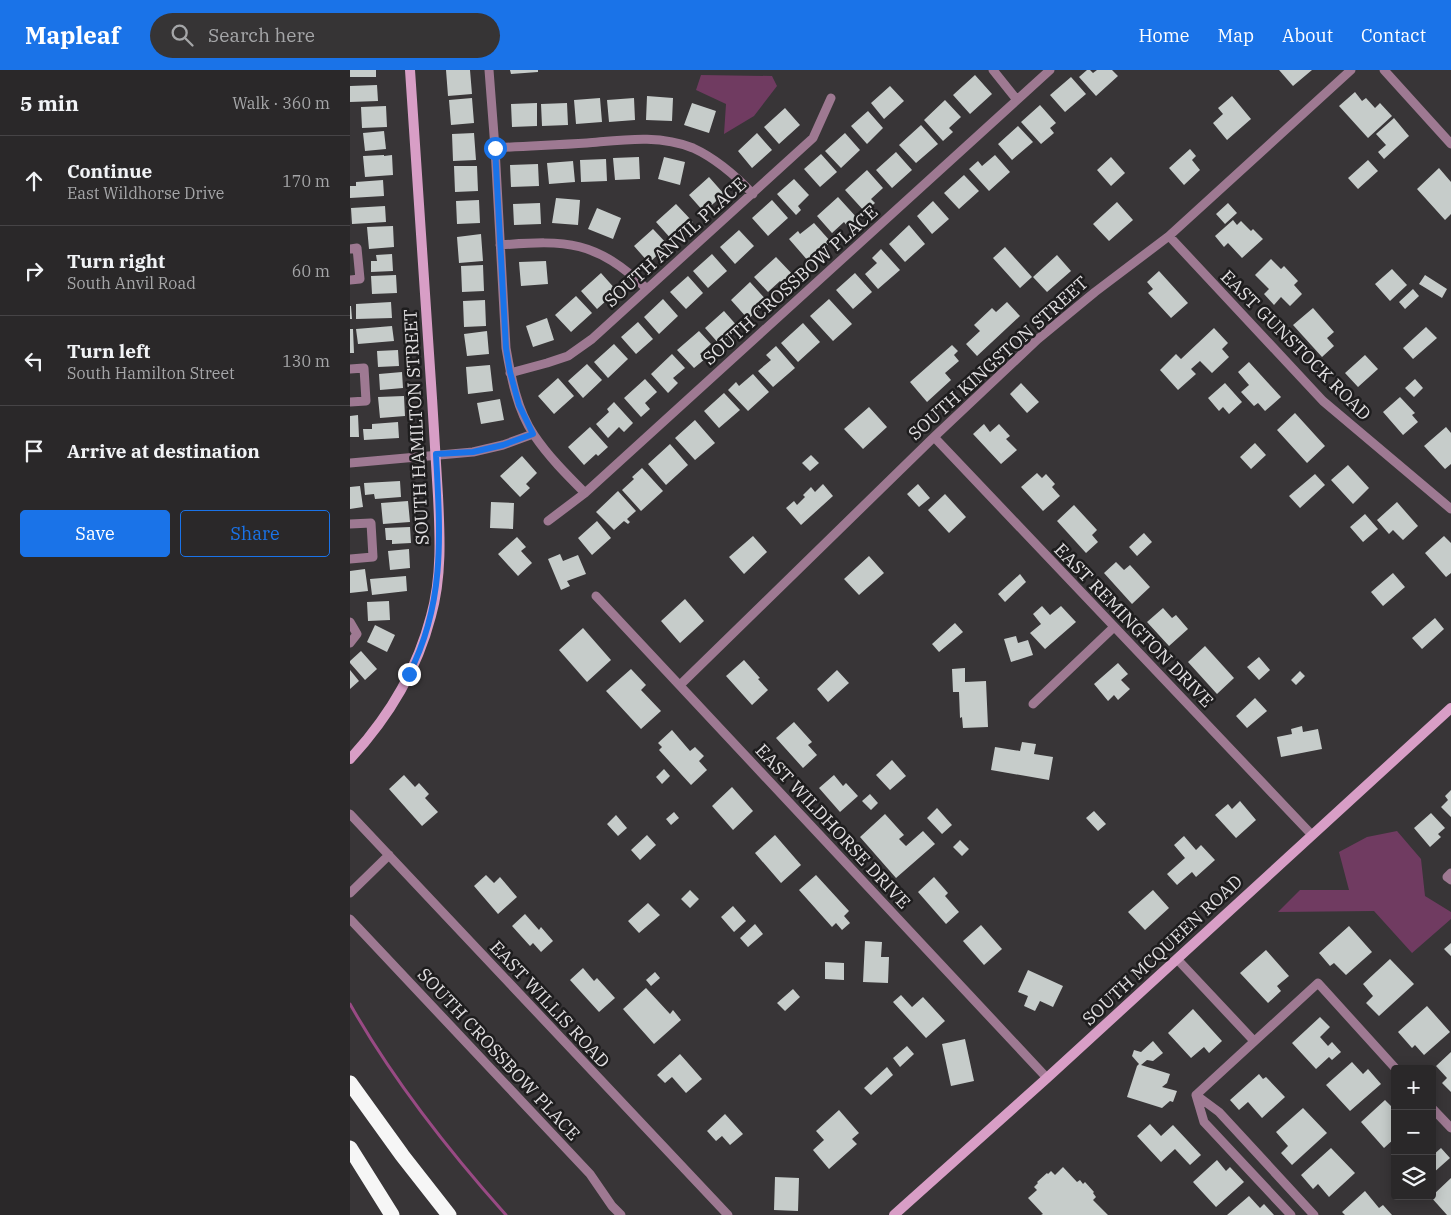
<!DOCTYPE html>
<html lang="en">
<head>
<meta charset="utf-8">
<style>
	:root { --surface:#2a2829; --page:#363435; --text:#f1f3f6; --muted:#a5a6a8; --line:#464446; --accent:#1a73e8 }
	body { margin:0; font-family:"IBM Plex Serif",serif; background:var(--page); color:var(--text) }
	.controls { position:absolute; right:15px; bottom:15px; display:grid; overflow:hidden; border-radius:5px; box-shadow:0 2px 12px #0003 }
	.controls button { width:45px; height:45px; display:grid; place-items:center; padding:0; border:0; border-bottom:1px solid var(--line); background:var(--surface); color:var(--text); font:25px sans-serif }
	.stop { position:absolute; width:15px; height:15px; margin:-11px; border:4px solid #1a73e8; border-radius:50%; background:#fff }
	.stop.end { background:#1a73e8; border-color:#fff; box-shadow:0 1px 5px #0008 }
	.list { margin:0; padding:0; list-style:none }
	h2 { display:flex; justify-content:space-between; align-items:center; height:65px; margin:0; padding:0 20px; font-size:21px }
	h2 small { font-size:16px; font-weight:400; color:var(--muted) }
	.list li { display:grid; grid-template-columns:32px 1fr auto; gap:15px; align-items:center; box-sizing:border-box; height:90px; padding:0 20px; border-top:1px solid var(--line) }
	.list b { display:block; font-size:19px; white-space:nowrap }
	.list p { margin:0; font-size:16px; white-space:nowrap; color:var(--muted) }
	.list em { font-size:16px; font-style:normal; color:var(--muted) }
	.actions { display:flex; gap:10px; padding:15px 20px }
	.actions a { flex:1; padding:11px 0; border:1px solid var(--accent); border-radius:5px; text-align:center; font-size:18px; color:var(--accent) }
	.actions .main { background:var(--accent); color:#fff }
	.icon { flex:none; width:28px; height:28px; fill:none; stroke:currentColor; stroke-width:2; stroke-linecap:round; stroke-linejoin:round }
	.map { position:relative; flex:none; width:1101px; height:1145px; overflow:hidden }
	header { display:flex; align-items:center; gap:30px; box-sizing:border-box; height:70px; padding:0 25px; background:var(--accent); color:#fff }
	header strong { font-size:24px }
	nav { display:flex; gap:28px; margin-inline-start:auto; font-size:18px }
	.search { width:350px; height:45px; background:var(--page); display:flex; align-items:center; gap:12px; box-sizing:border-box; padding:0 18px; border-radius:28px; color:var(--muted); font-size:19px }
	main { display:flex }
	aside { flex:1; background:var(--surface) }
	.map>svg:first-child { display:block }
</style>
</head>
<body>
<header>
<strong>Mapleaf</strong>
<div class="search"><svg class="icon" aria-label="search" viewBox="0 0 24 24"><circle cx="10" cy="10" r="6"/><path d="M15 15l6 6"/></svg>Search here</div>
<nav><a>Home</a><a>Map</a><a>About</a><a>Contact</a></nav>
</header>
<main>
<aside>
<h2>5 min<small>Walk · 360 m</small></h2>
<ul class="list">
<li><svg class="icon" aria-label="ahead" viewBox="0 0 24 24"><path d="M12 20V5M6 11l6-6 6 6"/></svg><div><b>Continue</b><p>East Wildhorse Drive</p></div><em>170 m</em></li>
<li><svg class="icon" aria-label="right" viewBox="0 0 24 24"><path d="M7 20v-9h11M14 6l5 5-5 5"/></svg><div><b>Turn right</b><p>South Anvil Road</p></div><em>60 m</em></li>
<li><svg class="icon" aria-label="left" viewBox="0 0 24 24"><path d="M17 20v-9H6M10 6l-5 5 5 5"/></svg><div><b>Turn left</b><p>South Hamilton Street</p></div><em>130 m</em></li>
<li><svg class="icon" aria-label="arrive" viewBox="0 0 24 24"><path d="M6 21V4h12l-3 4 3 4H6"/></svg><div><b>Arrive at destination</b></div></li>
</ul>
<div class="actions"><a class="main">Save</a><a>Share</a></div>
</aside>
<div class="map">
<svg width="1101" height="1145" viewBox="0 0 1101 1145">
	<rect width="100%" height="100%" fill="#383537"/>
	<path fill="#703b61" d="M351,5L422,6L427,16L404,46L374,64L376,34L346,20Z
		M1047,761L1071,789L1075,826L1101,842V849L1062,883L1024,841L928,842L950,820H999L989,782L1017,767Z"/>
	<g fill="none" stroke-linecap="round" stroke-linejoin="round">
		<path stroke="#994a84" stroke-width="3" d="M0,934C43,1010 98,1080 156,1145"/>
	</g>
	<path fill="#c6ccca" d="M0,0H26V7H0Z
		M96,0H120L122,24L98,26Z
		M160,0H188V2L161,4Z
		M737,0H740L743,3L747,0H762L768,6L746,26L729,7Z
		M929,0H962L943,16Z
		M625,5L642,24L620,44L603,25Z
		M721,7L736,24L715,42L700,25Z
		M27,15L28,31L0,32V16Z
		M540,16L554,31L534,49L521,33Z
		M1005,22L1012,31L1016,28L1025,38L1030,33L1042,46L1018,68L989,36Z
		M297,26L323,28L322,51L296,50Z
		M882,26L901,49L877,70L863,53L873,44L868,38Z
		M122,28L124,53L101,55L99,30Z
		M250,28L252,52L226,54L224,30Z
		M284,28L285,50L259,52L257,30Z
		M595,30L611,47L599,58L603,62L593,71L574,50Z
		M187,33V56L162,57L161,34Z
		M217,33L218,55L192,56L191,34Z
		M342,33L366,41L359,63L334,55Z
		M690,35L706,53L700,58L704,63L691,74L671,52Z
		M36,36L37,57L12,58L11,37Z
		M435,38L450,55L429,74L414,57Z
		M518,41L533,58L517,74L501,56Z
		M1044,48L1059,66L1034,89L1028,82L1036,75L1026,64Z
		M571,55L588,74L566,93L549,75Z
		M668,56L683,72L662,90L648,74Z
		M34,61L36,79L15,81L13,63Z
		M124,63L126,90L103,91L102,64Z
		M407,63L422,80L402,98L388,81Z
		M495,63L510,80L491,98L475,81Z
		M840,79L846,86L842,90L850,100L834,115L819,98Z
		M546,82L562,100L542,118L526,100Z
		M471,84L487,102L470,117L454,99Z
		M34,85V86L42,85L43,105L15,107L13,86Z
		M645,85L660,102L639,121L619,99L628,91L632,96Z
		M289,87L290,109L265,110L263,88Z
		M314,87L335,92L330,115L308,109Z
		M761,87L775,103L761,116L747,100Z
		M256,89L257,111L231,112L230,90Z
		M1018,90L1028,101L1008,119L998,108Z
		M223,91L225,112L199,114L197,93Z
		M188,94L189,116L161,117L160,95Z
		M104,96H127L128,121L105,122Z
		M1089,98L1101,112V144L1095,150L1067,119Z
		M517,100L533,118L521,129L525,133L515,142L495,120Z
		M614,105L629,121L609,139L594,123Z
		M359,107L374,124L354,142L339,125Z
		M444,109L459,125L448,136L451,140L446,145L427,124Z
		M33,110L34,126L0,128V116H6V112Z
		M488,127L508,149L498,157L494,152L482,163L467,146Z
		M206,128L230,130L228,155L202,153Z
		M129,130L130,153L107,154L106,131Z
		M422,130L438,148L418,166L402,148Z
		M583,131L599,149L582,164L567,146Z
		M767,132L783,150L759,171L743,154Z
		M190,133L191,154L164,155L163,134Z
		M878,133L887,143L875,154L866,144Z
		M326,134L343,152L323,171L306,152Z
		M35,136L36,152L2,154L1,138Z
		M247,138L271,148L263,169L238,159Z
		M883,150L887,155L891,151L901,161L903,159L913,169L892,188L878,173L874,177L865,166Z
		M464,153L481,172L459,192L439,169L448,161L450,164Z
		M559,155L575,174L555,192L539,174Z
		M43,156L44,177L19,179L17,157Z
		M303,159L318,175L299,193L284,176Z
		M389,160L404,176L385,194L370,177Z
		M131,164L133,191L109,193L107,167Z
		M655,177L682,207L670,218L643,188Z
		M531,179L550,200L528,219L515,204L527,193L522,188Z
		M42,184L43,201L21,202V191H27L26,185Z
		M362,184L377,201L358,218L343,201Z
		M707,185L721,201L697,222L683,207Z
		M426,187L445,207L435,216L430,211L418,222L404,207Z
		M921,189L931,199L934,196L948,211L944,215L952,224L940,236L931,227L924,235L914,224L919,219L905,205Z
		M196,191L198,214L171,216L169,192Z
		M133,195L134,221L112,222L111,196Z
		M1042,199L1057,215L1040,231L1025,214Z
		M809,201L838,233L821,248L798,223L803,219L797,212Z
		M251,203L267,221L247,239L231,221Z
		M505,203L522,222L503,239L486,220Z
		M46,205L47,223L22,224L21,206Z
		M1075,205L1097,219L1092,228L1069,214Z
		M338,206L353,223L336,239L320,222Z
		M400,212L418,232L398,249L381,230Z
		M1063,219L1069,226L1055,239L1049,232Z
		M226,226L242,243L221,262L205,245Z
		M313,229L328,246L309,264L294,247Z
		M479,229L502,254L483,271L460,246Z
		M135,230L136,256L114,257L113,231Z
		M41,232L42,248L6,249V234Z
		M657,232L670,246L627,286L616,274L630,261L624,255L642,238L646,242Z
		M0,236H1L2,249H0Z
		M963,238L984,262L977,268L984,276L972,287L943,255Z
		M374,241L389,258L370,275L355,258Z
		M197,248L204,270L183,277L176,256Z
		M288,252L303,269L286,284L271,267Z
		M453,253L470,272L448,292L431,273Z
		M42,256L44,271L8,274L6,259Z
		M1076,257L1087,268L1063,289L1053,278Z
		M864,258L878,273L872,279L879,287L862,303L850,291L841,299L846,304L828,320L810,300L826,284L831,289Z
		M0,259H3L4,283H0Z
		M137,261L139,284L117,286L114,264Z
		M349,261L361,274L350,284L355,289L344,298L327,280Z
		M264,274L278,289L258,308L244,292Z
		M602,275L608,281L604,285L609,291L595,303L601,310L577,332L560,312Z
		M426,276L445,298L423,317L408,301L421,290L416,285Z
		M48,280L49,296L28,297L27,281Z
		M322,284L335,298L323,308L328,313L318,323L301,304Z
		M1015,285L1028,299L1008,317L995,303Z
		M899,292L931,327L915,341L908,333L904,336L891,322L899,315L888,302Z
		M237,294L252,310L233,328L218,311Z
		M140,295L143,321L118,324L116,297Z
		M52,302L53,318L30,320L29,304Z
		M403,304L419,322L398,341L378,320L386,312L389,316Z
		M208,308L224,326L204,344L188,326Z
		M295,309L307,322L295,333L300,339L291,347L274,328Z
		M1065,309L1073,318L1064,327L1055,318Z
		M671,313L689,332L677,343L660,324Z
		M875,313L892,332L879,344L873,337L869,341L858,328Z
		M374,323L390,340L369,358L354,341Z
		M54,326L55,346L30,348L28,327Z
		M1050,327L1065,343L1062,345L1068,352L1053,365L1033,342Z
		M150,329L154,350L131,354L127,333Z
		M264,332L283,353L274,362L269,357L258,368L246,354L259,342L257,339Z
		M519,337L537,357L513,379L494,359Z
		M945,343L975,376L957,393L927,360Z
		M8,345L9,367H0V346Z
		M345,350L365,373L345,390L325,368Z
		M48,352L49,368L14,370L13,359H22V354Z
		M634,354L640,362L649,354L660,366L656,369L667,380L651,394L623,364Z
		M240,357L258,377L248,386L246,384L234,395L218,377Z
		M1096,357L1101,363V394L1095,399L1074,376Z
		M905,373L916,385L901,399L890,387Z
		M320,374L338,395L316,415L298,394Z
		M461,385L469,393L460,401L452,393Z
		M172,386L187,403L176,414L180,418L170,427L150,406Z
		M998,395L1019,418L1003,434L981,410Z
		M292,398L313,421L291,441L272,420L284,409L282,407Z
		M687,403L692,408L696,404L705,414L702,417L710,426L693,441L671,417Z
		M965,404L975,415L950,438L939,426Z
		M50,411L51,427L25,429L24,424L15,425L14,413Z
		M473,414L483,426L451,455L436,438L444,431L447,435L455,427L453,425L461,417L465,422Z
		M568,414L580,428L569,437L557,424Z
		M10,416L13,437L0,439V417Z
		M268,421L286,441L277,449L280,452L278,454L274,451L264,460L246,442Z
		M595,424L616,447L599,463L578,440Z
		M58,431L60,452L33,454L31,433Z
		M141,432L164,433L163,459L140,458Z
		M1047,432L1068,456L1053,470L1043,460L1039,464L1027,450Z
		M724,435L747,460L742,465L748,472L736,483L707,451Z
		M1015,444L1028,459L1013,472L1000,457Z
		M247,451L261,468L242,485L228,468Z
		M60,457L61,473L42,474V470H36L35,458Z
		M794,463L802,472L787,486L779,477Z
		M403,466L417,482L394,504L379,487Z
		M1094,466L1101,473V503L1096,507L1075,483Z
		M167,467L176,477L171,481L182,493L168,506L148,484Z
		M59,479L60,498L40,500L38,481Z
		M210,484L213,491L228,485L236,504L217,511L220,516L211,520L198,489Z
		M519,486L534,503L509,525L494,509Z
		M766,492L774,500L780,495L800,517L782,534L754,503Z
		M15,499L18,521L0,523V501Z
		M1043,503L1055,517L1033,536L1021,522Z
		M670,504L676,512L655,532L648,524Z
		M56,506L57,521L22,525L20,509Z
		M335,529L354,551L330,573L311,551Z
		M39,531L40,550L18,551L17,532Z
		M692,536L700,545L711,536L726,552L695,579L680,563L691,554L683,544Z
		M813,538L822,548L826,545L838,559L819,576L797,552Z
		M1085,548L1094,559L1072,579L1062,568Z
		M605,553L613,562L589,582L582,574Z
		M25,555L45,565L37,582L17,572Z
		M233,558L261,590L237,612L209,580Z
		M666,566L668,573L678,570L683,585L661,592L654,569Z
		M855,576L884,608L867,624L838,592Z
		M11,581L27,599L15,610L0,593V591Z
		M909,587L920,600L909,610L897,597Z
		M394,590L410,608L408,609L418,620L402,635L376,606Z
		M768,593L778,604L771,610L780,619L768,630L764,625L758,631L744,614Z
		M615,598V612L636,611L638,657L613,658L612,647L610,648L609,622H603L602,599Z
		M281,599L296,615L291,620L311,641L291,659L256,621Z
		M0,600L9,611L0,619Z
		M487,600L499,613L478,632L467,619Z
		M950,601L955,606L946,615L941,610Z
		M905,628L917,641L897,658L886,646Z
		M444,652L462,672L458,675L467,685L453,698L426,668Z
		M952,656L953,662L968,659L972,679L931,687L927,667L942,664L941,659Z
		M322,660L340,681L345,677L354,686L349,691L357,700L341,715L309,680L312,677L308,673Z
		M672,672L686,674L684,684L703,687L699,710L641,700L645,677L670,681Z
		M542,690L556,706L540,720L526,705Z
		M314,699L320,706L312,714L306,707Z
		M54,705L65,717L69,713L79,724L75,728L88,742L72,756L39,719Z
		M484,705L493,716L496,713L508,726L490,742L469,718Z
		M382,717L403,741L383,760L362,736Z
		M1101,720V747L1091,737L1098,730L1095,726Z
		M520,724L528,733L521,740L512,731Z
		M890,731L906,750L886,768L865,745L878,734L882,739Z
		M587,738L602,755L592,764L577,748Z
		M744,741L756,754L748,761L736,748Z
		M324,742L329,748L321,755L316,749Z
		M1081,743L1095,758L1088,764L1091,767L1080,777L1064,758Z
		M535,744L554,765L549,769L556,776L573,761L585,774L546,808L510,767Z
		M266,745L277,758L268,766L257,754Z
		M297,765L306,775L290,790L281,780Z
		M425,765L451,795L431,813L405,783Z
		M834,766L846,780L851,775L865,790L846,807L842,802L827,815L817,804L835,788L824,775Z
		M610,770L619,779L612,786L603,777Z
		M136,805L144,813L150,807L167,827L148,844L124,816Z
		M466,805L499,841L494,846L500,853L492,860L486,853L482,857L449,820Z
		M584,807L598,823L595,826L609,842L596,854L568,822Z
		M340,820L349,829L340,838L331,829Z
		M803,820L819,838L795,860L778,842Z
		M298,833L310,845L289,863L278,851Z
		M383,836L396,851L384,862L371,847Z
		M175,844L189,860L191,857L203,871L191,882L183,873L180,876L162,856Z
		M405,854L413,864L398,877L390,868Z
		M631,855L652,879L634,895L613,871Z
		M999,856L1022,882L996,905L984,893L980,896L969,883Z
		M515,871L532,872L531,887H539L538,913L513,912Z
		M1101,873V886L1094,879Z
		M916,880L939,906L927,916L931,921L918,933L890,903Z
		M1040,889L1064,914L1029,946L1016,933L1023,926L1013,914Z
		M475,892L494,893V910L475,909Z
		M233,898L244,911L247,908L265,928L249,942L220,910Z
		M678,900L713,916L703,937L690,931L685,941L674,936L678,926L668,922Z
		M305,902L310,908L301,916L296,910Z
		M296,918L320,944L323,940L331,950L304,974L273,939Z
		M443,919L450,927L435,941L427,933Z
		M551,925L562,937L573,927L595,951L576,968L543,932Z
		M1077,936L1100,962L1074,985L1065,975L1062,978L1048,962Z
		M843,939L872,971L859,983L854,977L841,988L818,963Z
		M970,947L980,957L970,967L978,976L982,972L991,982L982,990L979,987L966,999L942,973Z
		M615,969L624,1011L601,1016L592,974Z
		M803,971L813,983L803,991L797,990L791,995L820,1004L817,1013L812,1017L827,1021L823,1032L820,1031L812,1038L777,1027L787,996L789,994L782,986L784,980L791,982Z
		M557,976L564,984L550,997L543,988Z
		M1101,982V1022L1092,1013L1097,1008L1086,996Z
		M330,984L352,1009L336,1023L322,1007L315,1013L307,1005Z
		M1002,992L1013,1004L1018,999L1031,1014L1000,1041L976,1015Z
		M537,997L543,1005L521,1025L514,1018Z
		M909,1004L913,1009L916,1007L935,1027L912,1048L898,1032L889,1040L880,1030Z
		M1035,1030L1045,1040V1068L1034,1078L1011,1052Z
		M953,1038L977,1063L942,1095L931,1083L938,1076L926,1062Z
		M489,1040L509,1063L502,1069L507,1074L479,1099L463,1080L474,1070L466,1061Z
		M375,1044L393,1064L380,1075L372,1066L366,1071L357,1061Z
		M800,1054L811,1066L823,1055L851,1085L840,1095L825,1079L811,1092L787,1066Z
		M981,1078L1005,1103L979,1127L968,1114L963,1119L951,1105Z
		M1091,1078L1100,1088L1082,1104V1086Z
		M867,1090L876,1101L880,1097L894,1112L866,1137L843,1112Z
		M713,1097L727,1112L730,1110L733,1114L735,1112L744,1122L743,1123L746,1127L743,1130L758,1145H691L693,1144L678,1128L687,1120L684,1117L688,1113L687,1112L697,1103L698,1104L701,1101L705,1105Z
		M425,1107L449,1108L448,1141L424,1140Z
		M1101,1108V1145H1097L1080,1126H1082Z
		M1015,1121L1029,1138L1033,1135L1042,1145H995L992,1142Z
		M899,1126L910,1138L914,1134L924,1145H877Z"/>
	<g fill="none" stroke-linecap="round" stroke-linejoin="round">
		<path stroke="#9e7992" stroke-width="9" d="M139,0L145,78L156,278C161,307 167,340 184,365C198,386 217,405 235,423
			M643,0L667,30
			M1034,0L1101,74
			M145,78C176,76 206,75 237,73C272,70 309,64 343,78C367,89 385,105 403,124
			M819,166L973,331L1101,439
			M150,175C218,170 245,170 297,219
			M0,179L7,178L10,209L0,210
			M0,299L14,298L16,331L0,332
			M160,303L197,293L218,286L242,269L463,68L481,28
			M584,367L962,765
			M0,393L123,382L153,375L183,364
			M198,451L235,423L700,0
			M0,454L21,453L23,487L0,489
			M246,526L697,1008
			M0,552L7,564L0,573
			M330,615L584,367L688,269L745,222L819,166L1001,0
			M683,634L764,557
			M0,744L378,1145
			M1101,803L1097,807L1101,810
			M0,823L39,785
			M0,849L240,1104L262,1136L271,1145
			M827,889L904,971
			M846,1025L968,913L1046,999
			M846,1025L869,1042L964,1145
			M846,1025L854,1052L941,1145
			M1082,1038L1101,1058"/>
		<path stroke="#d89ec6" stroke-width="10" d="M0,689C38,648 67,600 81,546C92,507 90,466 88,426C86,393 84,360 82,328C75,219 67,109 60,0
			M544,1145L697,1008L1101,638"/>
		<path stroke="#f6f6f6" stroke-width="15" d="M0,1013L52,1085L99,1145
			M0,1078L42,1145"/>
	</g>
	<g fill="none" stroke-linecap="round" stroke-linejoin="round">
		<path stroke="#1a73e8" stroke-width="6" d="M59,604C96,532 90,462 86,384L123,382L153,375L183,364L169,335L160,302L156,278L145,78"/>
	</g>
	<g text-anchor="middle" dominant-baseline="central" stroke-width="5" stroke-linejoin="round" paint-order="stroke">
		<g font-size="18" fill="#e1dfe1" stroke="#1e1d1e">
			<text transform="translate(325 172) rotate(-42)">SOUTH ANVIL PLACE</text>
			<text transform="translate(440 215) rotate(-42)">SOUTH CROSSBOW PLACE</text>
			<text transform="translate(946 275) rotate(45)">EAST GUNSTOCK ROAD</text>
			<text transform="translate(648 288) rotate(-42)">SOUTH KINGSTON STREET</text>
			<text transform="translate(66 357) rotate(-93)">SOUTH HAMILTON STREET</text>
			<text transform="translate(784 555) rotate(46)">EAST REMINGTON DRIVE</text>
			<text transform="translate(483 756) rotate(47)">EAST WILDHORSE DRIVE</text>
			<text transform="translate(812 880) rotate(-43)">SOUTH MCQUEEN ROAD</text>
			<text transform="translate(200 934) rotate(47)">EAST WILLIS ROAD</text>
			<text transform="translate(149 984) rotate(47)">SOUTH CROSSBOW PLACE</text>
		</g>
	</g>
</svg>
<div class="controls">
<button>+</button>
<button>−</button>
<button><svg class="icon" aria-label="layers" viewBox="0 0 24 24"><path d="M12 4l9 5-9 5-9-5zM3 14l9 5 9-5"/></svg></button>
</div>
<div class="stop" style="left:145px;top:78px"></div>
<div class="stop end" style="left:59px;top:604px"></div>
</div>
</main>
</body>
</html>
